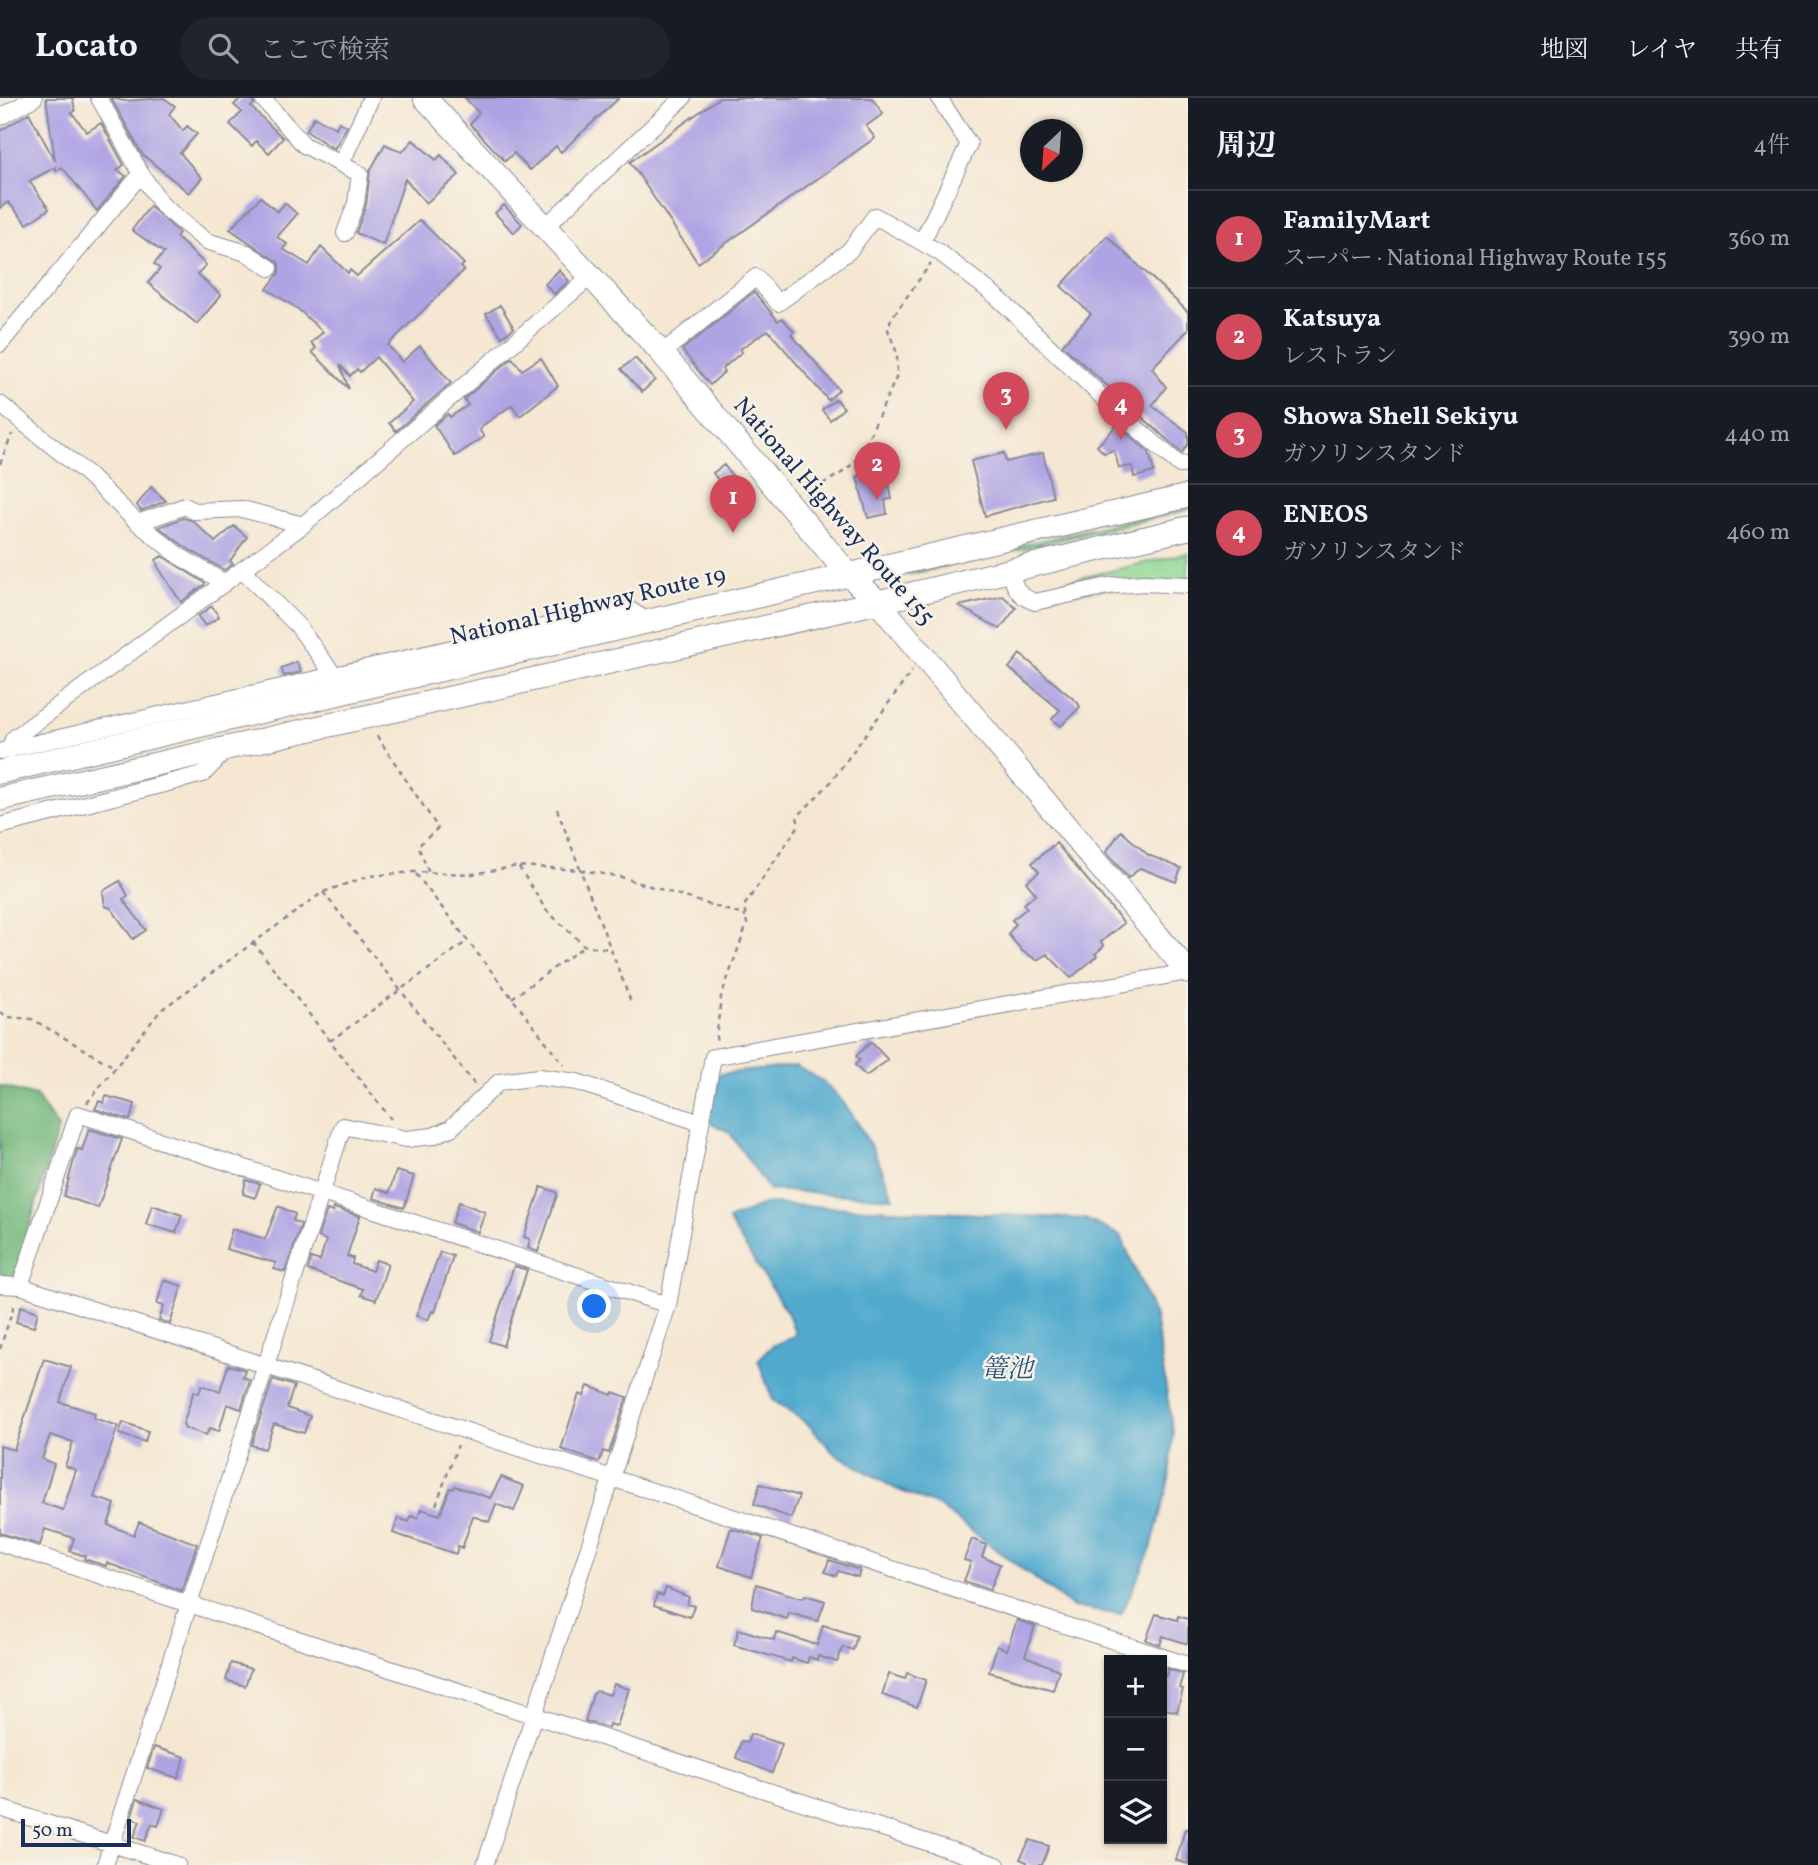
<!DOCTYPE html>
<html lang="ja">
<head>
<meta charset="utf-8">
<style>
	:root { --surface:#171b24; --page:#20242c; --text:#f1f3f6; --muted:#9ea1a6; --line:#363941; --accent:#d1495b }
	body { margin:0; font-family:Vollkorn,"Noto Serif JP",serif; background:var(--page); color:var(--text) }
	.controls { position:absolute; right:21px; bottom:21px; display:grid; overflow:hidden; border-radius:0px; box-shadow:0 2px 5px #0004 }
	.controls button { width:63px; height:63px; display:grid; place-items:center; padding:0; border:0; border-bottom:2px solid var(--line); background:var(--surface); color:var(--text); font:35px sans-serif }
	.compass { position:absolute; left:1020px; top:21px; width:63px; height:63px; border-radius:50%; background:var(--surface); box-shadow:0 2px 5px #0004; rotate:205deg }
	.scale { position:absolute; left:21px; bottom:18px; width:110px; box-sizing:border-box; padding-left:7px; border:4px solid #1b2f5e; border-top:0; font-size:19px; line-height:24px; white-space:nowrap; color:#1b2f5e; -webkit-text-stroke:5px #f7f3e8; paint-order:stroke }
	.you { position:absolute; left:595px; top:1209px; width:24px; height:24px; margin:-18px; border:5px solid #fff; border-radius:50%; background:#1a73e8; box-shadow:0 0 0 10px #1a73e833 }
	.badge { display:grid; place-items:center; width:46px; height:46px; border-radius:50%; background:var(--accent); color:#fff; font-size:23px; font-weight:700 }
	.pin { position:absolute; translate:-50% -58px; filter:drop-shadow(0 2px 4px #0008) }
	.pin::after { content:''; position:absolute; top:37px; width:24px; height:21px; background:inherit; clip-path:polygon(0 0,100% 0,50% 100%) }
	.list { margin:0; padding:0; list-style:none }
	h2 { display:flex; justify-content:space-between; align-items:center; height:91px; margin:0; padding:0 28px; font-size:30px }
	h2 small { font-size:23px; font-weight:400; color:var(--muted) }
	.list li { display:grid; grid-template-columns:46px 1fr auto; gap:21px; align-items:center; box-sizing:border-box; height:98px; padding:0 28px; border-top:2px solid var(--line) }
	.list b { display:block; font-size:26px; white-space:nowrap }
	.list p { margin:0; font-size:23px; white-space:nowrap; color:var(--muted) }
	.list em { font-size:23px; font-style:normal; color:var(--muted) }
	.icon { flex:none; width:38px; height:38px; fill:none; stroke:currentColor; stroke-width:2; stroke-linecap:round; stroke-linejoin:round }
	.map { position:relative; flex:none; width:1188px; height:1767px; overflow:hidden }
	header { display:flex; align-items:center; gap:42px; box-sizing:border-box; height:98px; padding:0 35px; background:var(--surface); border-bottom:2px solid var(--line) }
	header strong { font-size:33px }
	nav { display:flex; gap:38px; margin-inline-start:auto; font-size:24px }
	.search { width:490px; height:63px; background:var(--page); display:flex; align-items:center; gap:18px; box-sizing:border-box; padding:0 24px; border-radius:38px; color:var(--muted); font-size:26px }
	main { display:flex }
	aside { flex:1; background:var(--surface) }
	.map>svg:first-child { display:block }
</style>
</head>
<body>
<header>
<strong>Locato</strong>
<div class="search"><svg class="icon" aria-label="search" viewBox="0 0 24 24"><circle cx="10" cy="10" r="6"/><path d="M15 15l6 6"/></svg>ここで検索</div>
<nav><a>地図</a><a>レイヤ</a><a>共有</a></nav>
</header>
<main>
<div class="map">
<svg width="1188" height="1767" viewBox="0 0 1188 1767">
	<rect width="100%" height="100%" fill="#f7f3e8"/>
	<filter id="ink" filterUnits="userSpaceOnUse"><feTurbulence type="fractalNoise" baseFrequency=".0143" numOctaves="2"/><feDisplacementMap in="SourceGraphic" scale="14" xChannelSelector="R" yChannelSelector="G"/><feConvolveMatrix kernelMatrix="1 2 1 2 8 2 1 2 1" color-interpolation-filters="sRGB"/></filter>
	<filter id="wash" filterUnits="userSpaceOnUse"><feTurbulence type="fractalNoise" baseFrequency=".00686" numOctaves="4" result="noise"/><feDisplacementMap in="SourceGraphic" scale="28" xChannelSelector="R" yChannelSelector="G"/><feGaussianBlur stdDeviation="1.57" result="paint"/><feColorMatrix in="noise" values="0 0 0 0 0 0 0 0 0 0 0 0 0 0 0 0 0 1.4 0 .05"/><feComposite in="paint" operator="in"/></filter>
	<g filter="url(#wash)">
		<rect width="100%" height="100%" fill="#f5e7d2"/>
		<path fill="#8fd893" stroke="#558478" stroke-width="2" d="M1188,408V412L907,477L906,474Z
			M1188,455V483L1032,499L1024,493Z"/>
		<path fill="#73b87d" stroke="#47746e" stroke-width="2" d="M0,988L36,998L58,1030L13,1185L0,1184Z"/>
		<path fill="#51aace" stroke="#366c96" stroke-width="2" d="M796,968C805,974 816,978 824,985C852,1005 882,1067 893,1100L769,1092L729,1034L707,1023L719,976Z
			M765,1106L1085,1121L1121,1138L1155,1219L1173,1335L1169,1382L1151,1451L1121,1517L1073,1509L938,1408L896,1391L833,1354L808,1326L773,1302L758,1262L772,1248L796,1237L788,1216L728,1122Z"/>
		<g id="blocks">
			<path fill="#aea3e3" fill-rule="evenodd" d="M46,0H73L75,13L72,15L87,34L101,25L124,67L117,72L126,78L97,113L62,69L56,73V69L29,83L49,111L27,126L8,104L0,110V33L29,15L55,63Z
				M111,0L124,3L164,0L175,8L169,16L183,33L187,28L197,36L180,55L202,80L189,95L142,56Z
				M241,0H252L254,6L251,9L283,40L269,55L256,43L252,48L230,26L242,14L234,7Z
				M465,0H619L561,54L556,48L530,72L514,55L505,63L470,26L479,15Z
				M719,0H872L883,16L866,28L875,40L698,165L630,64Z
				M314,19L336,30L339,24L347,28L334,51L306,33Z
				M413,42L436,62L441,57L459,77L426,105L405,81L383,147L356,135L366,107L370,73L385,46L402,54Z
				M261,99L277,114L285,105L297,116L277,139L287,146L283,151L309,167L321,149L348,175L350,172L357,178L420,122L464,166L461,169L464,172L388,247L402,264L420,248L451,285L396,333L389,325L413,304L376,259L360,274L357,271L350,278L340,267L349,291L312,254L316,250L311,245L323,234L298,211L267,191L279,175V165L230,131Z
				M504,107L522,126L514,135L495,115Z
				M150,108L179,135L176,139L206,167L197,176L221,197L197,226L148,185L160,171L154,166L164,155L132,132Z
				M1107,138L1188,214V232L1152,270L1166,289L1152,308L1188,334V346L1182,355L1062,247L1091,216L1061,188Z
				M559,172L569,183L554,196L545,186Z
				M754,194L778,223L782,220L794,233L791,236L839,292L828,302L768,232L740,251L742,254L722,271L724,274L710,287L682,252Z
				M500,207L514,230L502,239L486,216Z
				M512,260L522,272L541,260L558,288L520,318L512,307L482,328L480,333L484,339L455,358L434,327L448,316L450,319L468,307L464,301Z
				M635,260L655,282L642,294L621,271Z
				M836,301L844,310L830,322L822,312Z
				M1117,327L1149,354L1154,374L1134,379L1132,368L1119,370L1114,352L1104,355L1097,348Z
				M1004,355L1006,364L1043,355L1053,399L985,418L971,363Z
				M724,367L740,388L729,397L713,375Z
				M886,370L892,401L885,402L887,416L868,420L857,379Z
				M151,389L166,403L141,413L137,407Z
				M183,420L193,423L215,444L234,428L247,439L230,463L233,466L224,472L185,449L159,429Z
				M162,458L205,485L204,487L181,504L158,469L156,462Z
				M1003,498L1016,510L1000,531L959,508Z
				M212,508L219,519L205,528L198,518Z
				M1020,556L1078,605L1080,609L1061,628L1052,621L1060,612L1009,570Z
				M297,564L301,574L284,578L281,570Z
				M1121,733L1148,757L1181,770L1176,784L1140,770L1128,780L1106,754Z
				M1056,745L1124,825L1101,844L1104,848L1095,856L1097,858L1071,880L1047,856L1037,862L1022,853L1008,836L1016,826L1012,822L1027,810L1024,806L1036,796L1026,784L1039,774L1032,765Z
				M120,783L128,798L123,801L146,832L133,841L111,810L105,808L103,793Z
				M871,944L888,962L866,978L855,967L860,962L856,958Z
				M106,998L135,1006L130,1022L95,1011L99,1003L104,1005Z
				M89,1031L122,1041L98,1110L64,1098L77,1051L82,1052Z
				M396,1073L414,1078L404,1110L373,1100L376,1090L389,1095Z
				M246,1082L260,1086L255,1100L243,1096Z
				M541,1089L556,1094L557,1097L538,1154L528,1150L530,1141L524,1139Z
				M459,1104L485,1114L478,1134L452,1125Z
				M152,1107L182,1117L176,1135L146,1126Z
				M278,1108L295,1116L293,1123L301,1126L285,1174L274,1171L276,1165L226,1151L232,1131L265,1141Z
				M334,1110L360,1118L347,1158L353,1160L352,1166L372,1173L376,1162L388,1166L376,1202L361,1197L363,1191L308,1172L311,1160L320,1163L326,1142L318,1139L327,1112L333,1114Z
				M440,1154L453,1158L435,1214L432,1213L428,1222L416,1218Z
				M514,1168L527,1172L503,1248L489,1243Z
				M164,1182L182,1188L170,1226L159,1222L164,1208L157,1206Z
				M21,1208L38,1214L34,1229L16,1224Z
				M44,1261L71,1269L60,1304L95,1315L94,1320L118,1328L94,1399L115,1406L108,1427L134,1437L139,1424L197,1446L182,1493L107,1465L106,1468L84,1461L85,1458L70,1453L74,1440L45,1431L40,1447L0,1435V1348L14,1352ZM50,1337L73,1344L65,1368L76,1372L63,1412L42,1405L54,1366L42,1361Z
				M228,1267L245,1272L243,1279L250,1282L241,1311L227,1306L219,1333L210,1330L206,1337L185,1330L183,1326L194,1293L199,1295L202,1287L220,1293Z
				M273,1281L294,1288L287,1310L310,1318L304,1335L274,1326L265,1351L251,1347Z
				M588,1288L612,1297L613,1294L627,1299L609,1355L603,1353L599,1364L561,1351L579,1296L584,1298Z
				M123,1324L148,1333L145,1344L119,1336Z
				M501,1379L524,1388L514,1413L496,1406L489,1424L473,1418L462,1450L458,1448L456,1456L393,1435L398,1420L409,1424L411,1418L418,1420L421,1411L440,1417L450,1390L453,1391L455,1388L490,1400Z
				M760,1386L799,1398L791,1420L754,1406Z
				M731,1430L763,1440L751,1479L719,1468Z
				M972,1441L986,1447L982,1459L1000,1466L990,1492L964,1483L971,1464L964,1462Z
				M829,1462L860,1472L858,1479L838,1473L836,1478L825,1474Z
				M756,1486L797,1499L804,1500L805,1497L825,1503L818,1523L789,1515L787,1521L752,1510Z
				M666,1490L689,1499L687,1506L694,1508L690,1519L654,1507L657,1496L663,1498Z
				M1156,1516L1177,1522L1178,1518L1188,1521V1546L1163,1538L1160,1547L1146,1542Z
				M1017,1522L1035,1528L1025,1558L1059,1572L1053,1592L989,1574L997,1548L1007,1552Z
				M823,1527L857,1538L853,1552L843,1549L837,1564L818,1558L817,1562L809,1559L807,1565L792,1560L791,1564L734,1547L739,1531L774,1542L776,1534L817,1547Z
				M231,1565L251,1571L245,1588L226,1582Z
				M1168,1571L1183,1576L1179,1590L1183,1591L1177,1614L1162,1610V1577L1166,1578Z
				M907,1575L926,1582L917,1609L882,1597L889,1576L905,1581Z
				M614,1586L629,1591L617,1628L609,1626L608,1630L585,1623L593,1596L597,1593L610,1597Z
				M750,1636L782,1646L772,1675L736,1660L741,1643L747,1645Z
				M154,1649L185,1659L178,1680L147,1670Z
				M137,1701L164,1711L158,1728L152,1726L145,1743L134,1739L140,1723L131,1720Z
				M1185,1731H1188V1766L1176,1762Z
				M1030,1742L1049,1748L1042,1767H1027V1764L1020,1761Z"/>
		</g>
	</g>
	<g filter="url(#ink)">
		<use href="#blocks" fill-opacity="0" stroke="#888b98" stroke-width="2"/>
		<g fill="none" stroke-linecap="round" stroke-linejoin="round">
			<g stroke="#888b98" stroke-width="18">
				<path id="minor" d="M99,0L141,76L163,108L206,143L247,155L270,170
					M262,0L304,47L360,76L356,105L345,135
					M0,19L34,0
					M341,66L371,0
					M545,129L683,0
					M922,144L969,46L939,0
					M0,246L141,76
					M662,255L756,179L778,205L849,153L875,118L939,154L997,199L1118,314L1180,367L1188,366
					M0,306L86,375L138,425L179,458L225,485
					M138,425L185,408L194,413L242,411L303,427
					M242,472L297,527L334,577
					M1010,473C1014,489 1018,498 1035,504L1108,488L1143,485L1188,487
					M10,652L13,641L303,427L591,178
					M2,653L609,514L630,512L646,522
					M0,728L203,676L225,653
					M0,1187L20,1188L1188,1567
					M20,1188L78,1016L668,1207
					M0,1445L997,1767
					M0,1710L177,1767
					M105,1767L343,1028L406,1041L433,1038L451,1030L499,984L539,979L577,984L701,1025
					M485,1767L668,1207L713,959L1188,874"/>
			</g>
			<g stroke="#888b98" stroke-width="25">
				<path id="highway" d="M425,0L662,255L848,476L878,504L1188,874
					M0,674L1188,398
					M0,701L878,504L1188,430"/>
			</g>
			<path stroke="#888b98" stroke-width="2.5" stroke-dasharray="5 5" stroke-linecap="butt" d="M0,366L12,336
				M805,396L845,373L860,358L897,278V255L888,232L891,221L931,165
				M377,638L438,730L418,748L429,775
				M557,711L631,904
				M519,769L546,812L585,848L611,851
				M416,776L564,967
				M323,794L475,987
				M253,844L391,1021
				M512,900L583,849
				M0,914L8,919L32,921L116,970
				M716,942L721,899L747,826L744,808L799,727L797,719L830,685L912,573
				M330,943L466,844
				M87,1005L161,912L323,794L369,778L415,774L473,776L518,768L581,772L621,779L746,818
				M0,1251L15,1204
				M436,1407L458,1347"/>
			<use href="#minor" stroke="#fff" stroke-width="16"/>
			<use href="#highway" stroke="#fff" stroke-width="23"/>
		</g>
	</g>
	<g text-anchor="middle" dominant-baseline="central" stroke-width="5" stroke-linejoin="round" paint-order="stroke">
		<g font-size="24" fill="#1b2f5e" stroke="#f7f3e8">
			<text transform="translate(833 414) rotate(49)">National Highway Route 155</text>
			<text transform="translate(588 509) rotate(-13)">National Highway Route 19</text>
		</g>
		<g font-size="26" font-style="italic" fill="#2b5480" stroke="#f7f3e8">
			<text x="1007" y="1272">篭池</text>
		</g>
	</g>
</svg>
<div class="controls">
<button>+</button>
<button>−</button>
<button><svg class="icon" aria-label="layers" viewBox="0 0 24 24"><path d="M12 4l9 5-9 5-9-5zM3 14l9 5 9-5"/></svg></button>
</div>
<svg class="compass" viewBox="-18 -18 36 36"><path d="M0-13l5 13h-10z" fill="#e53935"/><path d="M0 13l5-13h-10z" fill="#9ea1a6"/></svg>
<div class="scale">50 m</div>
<div class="you"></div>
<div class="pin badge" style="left:733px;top:435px">1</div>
<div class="pin badge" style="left:877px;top:402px">2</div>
<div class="pin badge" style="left:1006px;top:332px">3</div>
<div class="pin badge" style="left:1121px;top:342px">4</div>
</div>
<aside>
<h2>周辺<small>4件</small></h2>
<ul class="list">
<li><span class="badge">1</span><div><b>FamilyMart</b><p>スーパー · National Highway Route 155</p></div><em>360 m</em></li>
<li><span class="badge">2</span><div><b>Katsuya</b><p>レストラン</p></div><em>390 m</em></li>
<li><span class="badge">3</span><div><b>Showa Shell Sekiyu</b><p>ガソリンスタンド</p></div><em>440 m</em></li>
<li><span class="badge">4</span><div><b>ENEOS</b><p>ガソリンスタンド</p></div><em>460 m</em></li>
</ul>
</aside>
</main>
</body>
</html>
